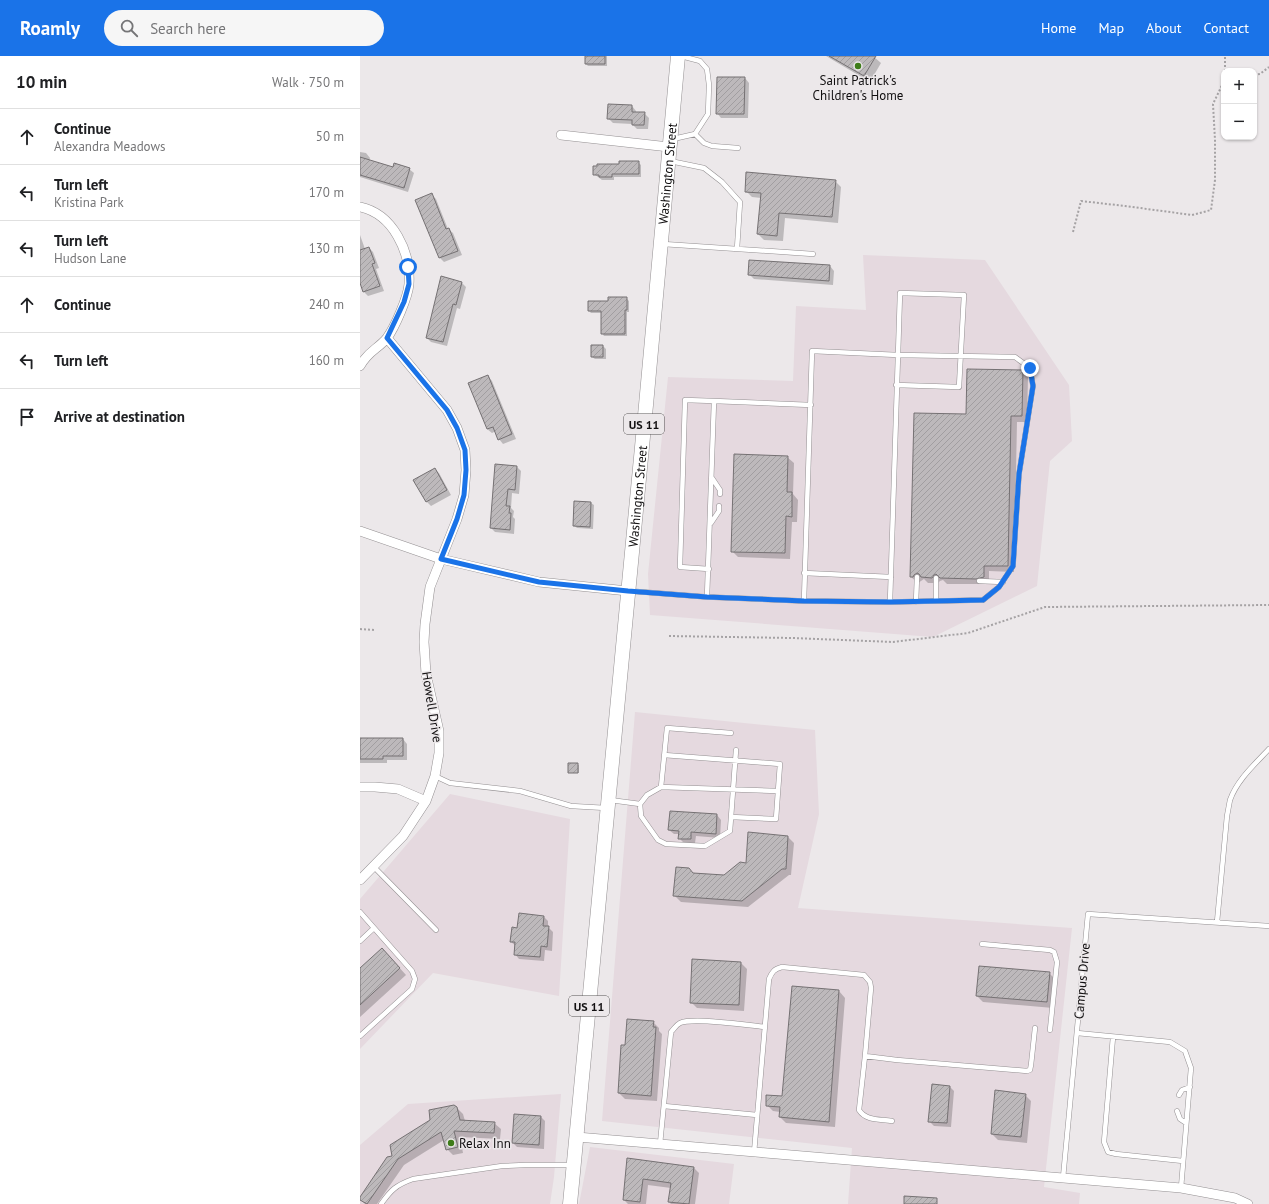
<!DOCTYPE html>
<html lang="en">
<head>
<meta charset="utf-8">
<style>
	:root { --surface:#fff; --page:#f6f6f6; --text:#202124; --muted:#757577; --line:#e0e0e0; --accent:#1a73e8 }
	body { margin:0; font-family:"PT Sans",sans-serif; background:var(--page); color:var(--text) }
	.controls { position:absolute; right:12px; top:12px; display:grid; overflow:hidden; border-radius:8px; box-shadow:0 1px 3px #0004 }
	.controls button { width:36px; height:36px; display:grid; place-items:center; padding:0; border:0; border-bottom:1px solid var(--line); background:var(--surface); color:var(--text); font:20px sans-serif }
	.stop { position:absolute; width:12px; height:12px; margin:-9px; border:3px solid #1a73e8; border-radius:50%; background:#fff }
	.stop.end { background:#1a73e8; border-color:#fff; box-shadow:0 1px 4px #0008 }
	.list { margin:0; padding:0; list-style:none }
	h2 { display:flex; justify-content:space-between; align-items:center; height:52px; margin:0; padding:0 16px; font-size:17px }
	h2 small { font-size:13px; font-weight:400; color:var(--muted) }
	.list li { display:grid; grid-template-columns:26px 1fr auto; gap:12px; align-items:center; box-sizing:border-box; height:56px; padding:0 16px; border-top:1px solid var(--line) }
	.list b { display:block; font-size:15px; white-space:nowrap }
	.list p { margin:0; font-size:13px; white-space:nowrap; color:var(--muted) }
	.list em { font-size:13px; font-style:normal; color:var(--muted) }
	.icon { flex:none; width:22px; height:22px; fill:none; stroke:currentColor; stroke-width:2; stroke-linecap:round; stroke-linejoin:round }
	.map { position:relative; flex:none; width:909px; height:1148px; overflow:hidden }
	header { display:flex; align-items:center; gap:24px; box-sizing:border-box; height:56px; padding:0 20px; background:var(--accent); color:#fff }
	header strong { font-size:19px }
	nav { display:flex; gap:22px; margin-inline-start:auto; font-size:14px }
	.search { width:280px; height:36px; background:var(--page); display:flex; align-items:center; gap:10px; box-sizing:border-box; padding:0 14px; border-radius:22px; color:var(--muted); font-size:15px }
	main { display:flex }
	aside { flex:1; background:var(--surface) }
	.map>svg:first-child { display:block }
</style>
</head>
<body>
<header>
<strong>Roamly</strong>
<div class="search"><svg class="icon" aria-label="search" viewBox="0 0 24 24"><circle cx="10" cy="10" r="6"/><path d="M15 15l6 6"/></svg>Search here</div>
<nav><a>Home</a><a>Map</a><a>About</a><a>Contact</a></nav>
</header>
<main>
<aside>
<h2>10 min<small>Walk · 750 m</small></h2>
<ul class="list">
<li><svg class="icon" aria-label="ahead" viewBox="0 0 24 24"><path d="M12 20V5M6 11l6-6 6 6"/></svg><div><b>Continue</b><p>Alexandra Meadows</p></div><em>50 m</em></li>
<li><svg class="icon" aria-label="left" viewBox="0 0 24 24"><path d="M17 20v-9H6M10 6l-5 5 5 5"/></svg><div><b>Turn left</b><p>Kristina Park</p></div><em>170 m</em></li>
<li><svg class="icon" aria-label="left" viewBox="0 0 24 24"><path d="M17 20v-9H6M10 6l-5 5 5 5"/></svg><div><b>Turn left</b><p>Hudson Lane</p></div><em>130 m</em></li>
<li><svg class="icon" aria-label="ahead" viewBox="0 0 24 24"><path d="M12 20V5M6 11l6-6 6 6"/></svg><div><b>Continue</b></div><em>240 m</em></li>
<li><svg class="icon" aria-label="left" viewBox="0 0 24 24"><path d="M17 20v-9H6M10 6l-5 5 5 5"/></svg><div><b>Turn left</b></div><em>160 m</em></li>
<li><svg class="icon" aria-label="arrive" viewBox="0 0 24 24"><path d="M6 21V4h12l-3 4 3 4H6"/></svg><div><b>Arrive at destination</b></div></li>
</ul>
</aside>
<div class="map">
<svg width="909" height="1148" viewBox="0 0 909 1148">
	<defs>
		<pattern id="building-hatch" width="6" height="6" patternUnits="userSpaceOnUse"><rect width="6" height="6" fill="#bdb9bb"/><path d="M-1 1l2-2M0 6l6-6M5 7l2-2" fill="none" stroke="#a19ea0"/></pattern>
	</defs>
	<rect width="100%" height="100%" fill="#ece8ea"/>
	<path fill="#e5d9df" d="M503,199L625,204L709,329L712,385L690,405L677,530L573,581L290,559L288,518L308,321L433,325L436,250L506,254Z
		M275,656L455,674L459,758L438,852L712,872L684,1131L720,1137L719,1148H488L492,1092L242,1065Z
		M90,738L210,763L199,940L73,917L0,993V843Z
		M201,1038L194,1121L190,1148H0V1089L48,1048Z
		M230,1091L374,1108L369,1148H219Z"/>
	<path fill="#0003" d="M226,0H247V10H228L226,8Z
		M466,0H513L521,7L510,26Z
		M385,22L389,27L388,62H361L357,57Z
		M272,50L276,55V57H284L289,62L288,73H277L272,68L253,67L248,62Z
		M0,96L6,97L10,102L9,105L34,112L49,113L54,117L48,136L0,121Z
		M278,106L281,109V121H254V124H242L234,118L260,109Z
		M475,125L481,131L478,167L425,162L423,185L404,184L398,178L401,142L392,141L386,135Z
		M71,138L76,143L88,173L93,177L102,199L84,206L80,202L57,144Z
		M0,179L5,193L9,192L13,196L19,212L16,213L24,235L8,240L4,236L0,224Z
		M470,210L474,215L473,229L394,223L389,218Z
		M101,226L106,231L100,253L97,252L87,290L71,286L67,282Z
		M266,242L269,245V256H267V280H244L242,277V257H231L229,255L249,246Z
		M243,290L246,293V303H235L232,301Z
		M662,315L668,321L667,366H657L654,516L629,515V527L623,528H587L583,524L580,525L578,527H568L564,523L558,527L551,521L607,359Z
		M128,320L132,325L156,383L143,388L139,383L136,375L132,377L127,373Z
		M427,401L434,407L433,438L438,444L437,466H432L430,503L378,501L372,495Z
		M157,411L161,415L159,438L152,437L151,452L154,455L153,461L155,463L154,478L135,476L131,472Z
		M74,413L79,417L91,439L71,450L67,446L55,424Z
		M215,446L231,447L234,449L233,473L217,472L214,469Z
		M0,682H5L6,683H43L47,688V704H27V707H0Z
		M209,708L219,709V717L209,716Z
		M357,759L361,764L360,782L336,780L335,787H324L319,782V778H314L309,774Z
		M428,781L434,787L431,819H429L388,851L321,846L314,839L334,818L364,820L387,808Z
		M184,861L188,865V871L193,876L192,895L185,894L184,905L159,903L155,898L156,890L151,886L158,873Z
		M28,899L46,919L0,961V913Z
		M381,907L387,913L384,955L337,952L331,946Z
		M689,917L695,923L693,952L623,946L617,940Z
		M479,935L485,942L475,1071L426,1067L420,1061V1056L413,1055L407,1049L423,1041Z
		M293,966L299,972V975L302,978L297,1045L265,1043L259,1037L266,990Z
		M590,1031L594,1035L591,1071L574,1070L569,1065Z
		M665,1039L671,1045L667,1087L638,1084L632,1078Z
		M97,1052L103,1058L105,1065L134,1067L141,1073L140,1083L100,1081L103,1097L93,1099L87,1093L84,1084L44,1109L17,1148H5L0,1143L33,1101Z
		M181,1061L185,1065L184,1093L157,1091L153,1087Z
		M268,1103L334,1112L339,1117L335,1148H311L309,1146L311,1132L288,1129L286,1148H268L264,1144Z"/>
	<path fill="url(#building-hatch)" stroke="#757173" d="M225,0H245V8H225Z
		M469,0H516L504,20Z
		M357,21H385L384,58H356Z
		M248,48L272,49V56H285L284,69H272V64L247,63Z
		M0,101L33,111L34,107L50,112L44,132L0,119Z
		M259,105H279V118H252V121H239V119H233V110H237V108H259Z
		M386,116L476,124L472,161L419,157L417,180L397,178L401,137L385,136Z
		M72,137L86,173L89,172L98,195L79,202L55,144Z
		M9,191L15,207L12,208L20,230L3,236L0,227V194Z
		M389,204L470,209L469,225L388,219Z
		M81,220L102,226L96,249L93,248L83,286L66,282Z
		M248,241H267V254H265V278H241V255H228V245H248Z
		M231,289H243V301H231Z
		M607,313L663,314L662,360H651L648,510H624V521L616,523L580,522L576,518L574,519L572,522L561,521L559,518L557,517L554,519L553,521H550L554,357L606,358Z
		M128,319L152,378L138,384L133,371L127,373L108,327Z
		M374,398L428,400L427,436H432V461L426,460L425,497L371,496Z
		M135,408L157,410L155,434L148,433L146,450H150L149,457H151L150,474L130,472Z
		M75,412L87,434L66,446L53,424Z
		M214,445L231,446L230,471L213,470Z
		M0,682H43V700H23V703H0Z
		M208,707H218V717H208Z
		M310,755L357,758L356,778L331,776V783H318L319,775L308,774Z
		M388,776L428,780L426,813H422L382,845L313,840L316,811L329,812L333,817L364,819L380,806L386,807Z
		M159,857L184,860L183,870H189L187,891L181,890L180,901L154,899L155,886H150L152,871L157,872Z
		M22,892L40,912L0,949V912Z
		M332,903L381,906L379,949L330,947Z
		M619,910L690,916L687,946L616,940Z
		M432,930L479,934L469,1066L419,1061L420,1051L406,1050V1039L422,1040Z
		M267,963L294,965L293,971H296L291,1040L258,1037L261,989H265Z
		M572,1028L590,1030L587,1067L568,1066Z
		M635,1034L666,1038L661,1081L631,1078Z
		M94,1049L97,1051L100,1064L135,1066L134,1077L94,1075L98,1091L86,1094L81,1076L38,1103L7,1148L0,1144V1141L27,1101L32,1100L30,1089L70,1064L69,1054Z
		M154,1058L181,1060L179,1089L152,1087Z
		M267,1102L334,1111L329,1148L308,1146L311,1127L283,1123L280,1146L263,1144Z
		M544,1140L577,1142V1148H544Z"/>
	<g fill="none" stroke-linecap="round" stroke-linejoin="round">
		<g stroke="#949092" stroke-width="5.5">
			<path id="service" d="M335,78L344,87L352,90L378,92
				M313,83L335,78L348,58L349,29L347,13L340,5L321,0
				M310,105L344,112L362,126L380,146L377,193
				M303,188L453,198
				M352,422L360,434V438
				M351,467L359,455V450
				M349,513L320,511L325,344L354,345
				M444,517L531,521
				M576,522V545
				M619,525L643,526
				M270,535L347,541L444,545L530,546L623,544L639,531L653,510L659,418L673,330L670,312L655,301L538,299L530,546
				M347,541L354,345L451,349
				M444,545L452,295L538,299L540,237L604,239L599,331L536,329
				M556,546L557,521
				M304,699L420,708L418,735
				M75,720L90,727L160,735L211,750L246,752
				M301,731L307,672L371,677
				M250,744L280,748L281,760L298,784L306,788L345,790L370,775L376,694
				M280,748L287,739L301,731L418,735L416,763L371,761
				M13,810L76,874
				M0,856L52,915L55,923L52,933L0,980
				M857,866L867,760C868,755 869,749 870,744C877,724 895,708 909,693
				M0,885L14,872
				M622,888L690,894L694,896L697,906L690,974
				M717,977L810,986L825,995L831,1012L821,1132
				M753,981L744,1086L748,1096L756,1098L823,1105
				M819,1039L822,1034L830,1031
				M304,1050L397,1059
				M817,1055L820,1063L826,1067
				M532,1065C519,1063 506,1065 499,1054L505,1000L537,1004L667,1015L670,1014L671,1009L675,972
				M300,1088L311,976C314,973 316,969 320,967C333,961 387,969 405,971
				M394,1097L409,923C412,916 414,913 422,911L504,919L510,926L511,932L505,1000
				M703,1122L728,858L909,870
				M21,1148C31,1134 36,1129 53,1123L142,1110L165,1109H212"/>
		</g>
		<g stroke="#949092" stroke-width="10">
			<path id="minor" d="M201,79L309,91
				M0,151C33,158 51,196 49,228C48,241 35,271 27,282C18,293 8,295 0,310
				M0,475L81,503L179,526L268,535
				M0,731H15L38,733L66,745
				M0,824L43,780L66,745L75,720L79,697V675L66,618L64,586L65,568L70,531L97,463L104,439L106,414L105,394L97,372L87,354L27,282
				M217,1081L821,1132L875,1142L888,1148"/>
		</g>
		<g stroke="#949092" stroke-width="15">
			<g id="primary">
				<path id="s1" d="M210,1148L286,349L318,0"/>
			</g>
		</g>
		<path stroke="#a5a2a4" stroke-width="2" stroke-dasharray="2 2" stroke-linecap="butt" d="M865,15V0
			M894,19L900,18L909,11
			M713,176L721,145L765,150L832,159L851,154L855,124V84L853,48L864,25
			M0,573L15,574
			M309,580L432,582L533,586L608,577L685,551L909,549"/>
		<use href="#service" stroke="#fff" stroke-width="4.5"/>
		<use href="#minor" stroke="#fff" stroke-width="9"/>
		<use href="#primary" stroke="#fff" stroke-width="14"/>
	</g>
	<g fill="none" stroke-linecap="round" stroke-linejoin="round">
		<path stroke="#1a73e8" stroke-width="5" d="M48,211L49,228L44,246L27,282L87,354L97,372L105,394L106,414L104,439L97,463L81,503L179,526L268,535L347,541L444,545L530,546L623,544L639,531L653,510L659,418L673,330L670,312"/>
	</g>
	<g fill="#3e7c19" stroke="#ece8ea" stroke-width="1.5">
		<circle cx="498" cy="10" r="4"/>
		<circle cx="91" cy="1087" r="4"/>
	</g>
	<g text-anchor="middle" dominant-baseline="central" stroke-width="3" stroke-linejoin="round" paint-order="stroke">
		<g fill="#ece8ea" stroke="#535051" stroke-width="1">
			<rect x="264" y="358" width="40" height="20" rx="3"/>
			<rect x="209" y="940" width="40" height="20" rx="3"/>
		</g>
		<g font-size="12" font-weight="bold" fill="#110f10">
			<text x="284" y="368">US 11</text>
			<text x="229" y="950">US 11</text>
		</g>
		<g font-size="13" fill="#110f10" stroke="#ece8ea">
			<text x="498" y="24">Saint Patrick's<tspan x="498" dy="15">Children's Home</tspan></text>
			<text x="99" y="1087" text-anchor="start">Relax Inn</text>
		</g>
		<g font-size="13" fill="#110f10" stroke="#ece8ea">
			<text stroke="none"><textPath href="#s1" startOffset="1035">Washington Street</textPath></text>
			<text stroke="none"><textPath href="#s1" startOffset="711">Washington Street</textPath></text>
			<text transform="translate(72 651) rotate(81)">Howell Drive</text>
			<text transform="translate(722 925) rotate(-85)">Campus Drive</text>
		</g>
	</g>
</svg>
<div class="controls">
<button>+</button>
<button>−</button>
</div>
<div class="stop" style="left:48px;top:211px"></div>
<div class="stop end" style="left:670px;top:312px"></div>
</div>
</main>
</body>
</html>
